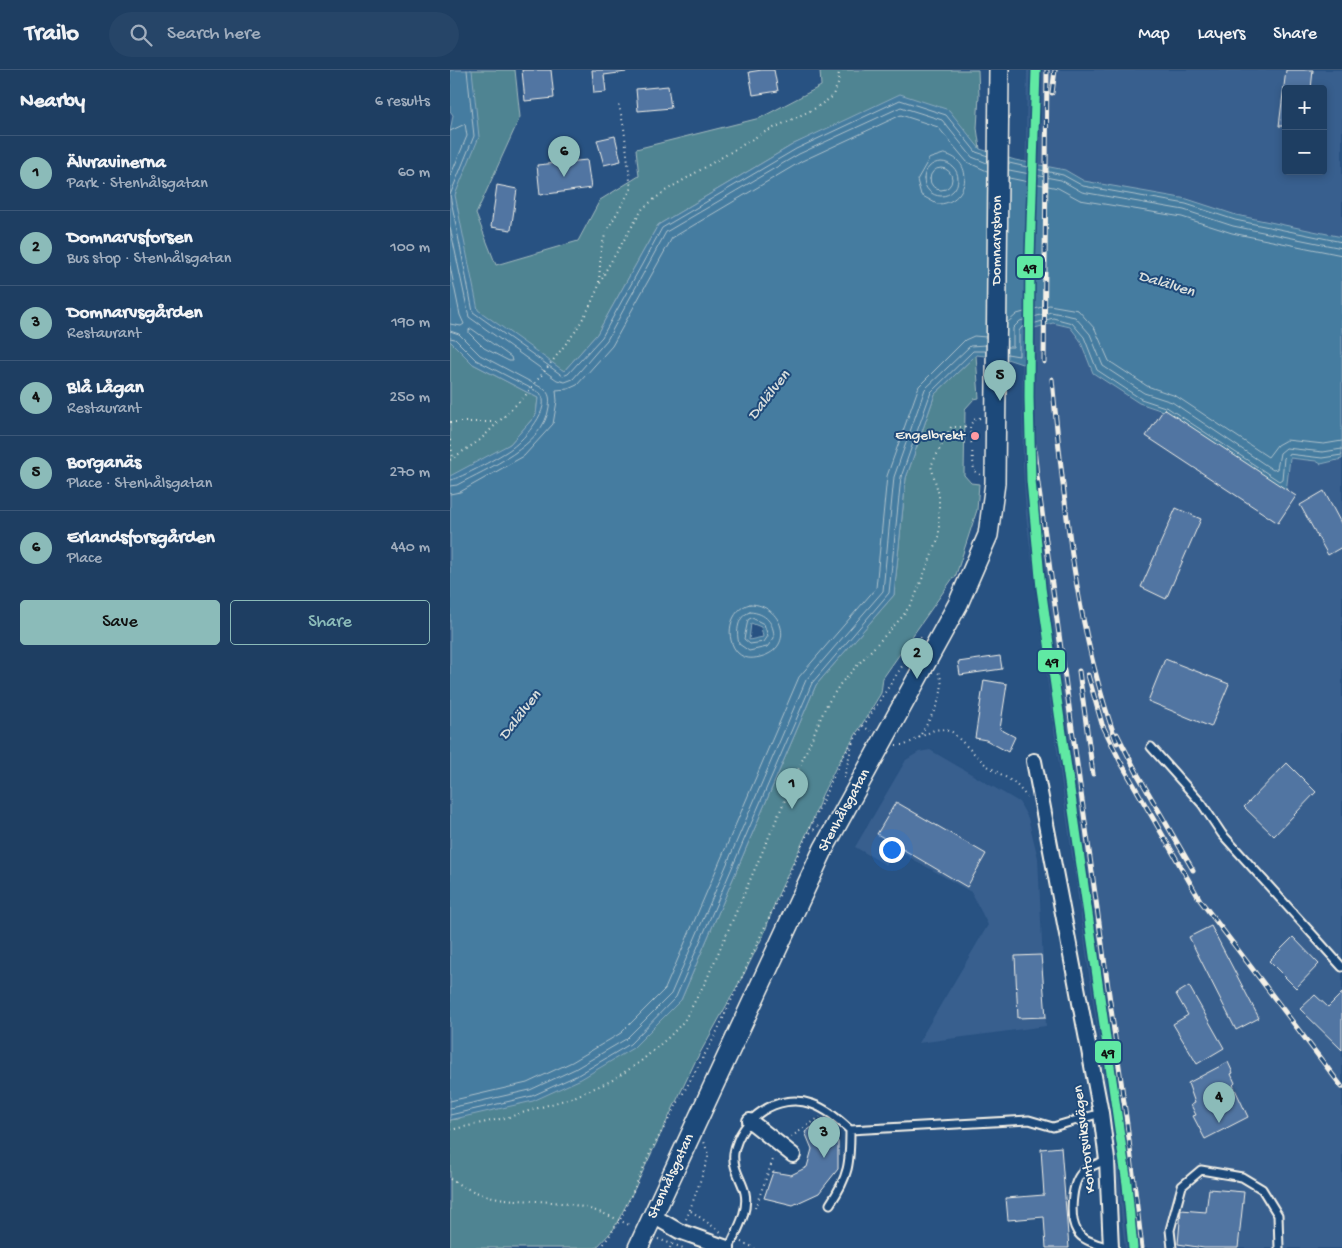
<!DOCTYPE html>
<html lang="en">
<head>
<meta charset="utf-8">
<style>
	:root { --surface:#1e3e62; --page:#264568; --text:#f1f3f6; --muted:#a1aebe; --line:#3c5777; --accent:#8bbbb9 }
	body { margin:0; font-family:"Gochi Hand",sans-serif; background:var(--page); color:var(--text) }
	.controls { position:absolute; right:15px; top:15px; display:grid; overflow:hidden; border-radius:5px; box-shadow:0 2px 8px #0003 }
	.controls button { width:45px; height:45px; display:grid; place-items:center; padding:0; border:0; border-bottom:1px solid var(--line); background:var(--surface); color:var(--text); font:25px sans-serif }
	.you { position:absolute; left:441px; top:779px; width:18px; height:18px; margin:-12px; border:4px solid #fff; border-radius:50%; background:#1a73e8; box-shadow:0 0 0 8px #1a73e833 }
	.badge { display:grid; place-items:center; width:32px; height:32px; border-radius:50%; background:var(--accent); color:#111; font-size:16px; font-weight:700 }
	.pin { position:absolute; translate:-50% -41px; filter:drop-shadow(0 1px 2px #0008) }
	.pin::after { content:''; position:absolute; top:26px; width:18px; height:15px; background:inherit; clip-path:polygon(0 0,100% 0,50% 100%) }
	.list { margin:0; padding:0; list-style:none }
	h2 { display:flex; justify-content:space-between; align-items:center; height:65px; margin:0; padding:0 20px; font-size:21px }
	h2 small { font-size:16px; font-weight:400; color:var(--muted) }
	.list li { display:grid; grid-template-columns:32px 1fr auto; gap:15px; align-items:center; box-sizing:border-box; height:75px; padding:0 20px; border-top:1px solid var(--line) }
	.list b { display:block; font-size:19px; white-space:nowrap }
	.list p { margin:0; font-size:16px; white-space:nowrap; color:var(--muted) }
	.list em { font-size:16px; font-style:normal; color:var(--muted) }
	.actions { display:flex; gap:10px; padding:15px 20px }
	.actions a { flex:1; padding:11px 0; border:1px solid var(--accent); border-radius:5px; text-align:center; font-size:18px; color:var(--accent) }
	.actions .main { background:var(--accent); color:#111 }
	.icon { flex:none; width:28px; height:28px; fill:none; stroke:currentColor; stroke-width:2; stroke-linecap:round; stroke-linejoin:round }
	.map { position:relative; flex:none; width:892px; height:1178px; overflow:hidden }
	header { display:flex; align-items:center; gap:30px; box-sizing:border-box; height:70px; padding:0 25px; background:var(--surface); border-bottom:1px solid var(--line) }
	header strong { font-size:24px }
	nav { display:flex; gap:28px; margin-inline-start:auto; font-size:18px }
	.search { width:350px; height:45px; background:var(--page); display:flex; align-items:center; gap:12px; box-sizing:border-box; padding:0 18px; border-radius:28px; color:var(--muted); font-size:19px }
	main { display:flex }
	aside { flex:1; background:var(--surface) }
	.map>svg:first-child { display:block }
</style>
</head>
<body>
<header>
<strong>Trailo</strong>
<div class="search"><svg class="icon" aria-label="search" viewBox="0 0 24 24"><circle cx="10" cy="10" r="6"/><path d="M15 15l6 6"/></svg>Search here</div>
<nav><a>Map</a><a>Layers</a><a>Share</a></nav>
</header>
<main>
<aside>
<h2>Nearby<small>6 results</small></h2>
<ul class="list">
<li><span class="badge">1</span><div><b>Älvravinerna</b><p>Park · Stenhålsgatan</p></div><em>60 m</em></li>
<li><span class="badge">2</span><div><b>Domnarvsforsen</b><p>Bus stop · Stenhålsgatan</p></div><em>100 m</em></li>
<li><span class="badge">3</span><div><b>Domnarvsgården</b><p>Restaurant</p></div><em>190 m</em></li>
<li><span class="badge">4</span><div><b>Blå Lågan</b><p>Restaurant</p></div><em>250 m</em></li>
<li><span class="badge">5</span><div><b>Borganäs</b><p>Place · Stenhålsgatan</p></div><em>270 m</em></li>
<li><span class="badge">6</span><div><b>Erlandsforsgården</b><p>Place</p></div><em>440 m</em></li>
</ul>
<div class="actions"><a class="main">Save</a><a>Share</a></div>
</aside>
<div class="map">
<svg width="892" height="1178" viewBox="0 0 892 1178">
	<rect width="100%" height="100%" fill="#285282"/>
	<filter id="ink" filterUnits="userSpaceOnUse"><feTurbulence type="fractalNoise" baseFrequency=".02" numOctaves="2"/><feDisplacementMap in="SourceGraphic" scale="10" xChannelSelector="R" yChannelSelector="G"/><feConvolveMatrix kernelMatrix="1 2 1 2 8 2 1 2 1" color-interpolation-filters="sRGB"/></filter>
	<g filter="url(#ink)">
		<path fill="#385f8e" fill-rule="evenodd" d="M577,0H892V1178H675L660,1049L602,646L576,446L573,396L572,298ZM836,19H873V101H836Z
			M480,680L569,732L578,748L588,788L596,956L468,973L538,855L521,822L445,779L436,795L405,777L456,690L469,682Z"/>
		<path fill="#4f8492" stroke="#a2babd" d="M20,0H65L70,47L26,144L46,195L128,171L150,130L189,106L186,79L310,48L371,16L370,0H528L529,26L527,58L530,79L386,56L344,74L208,155L147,264L114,301L20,247L0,121L25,70L27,54Z
			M0,271L23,294L88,328L86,345L60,374L0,411Z
			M526,285L529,328L524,329L515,339L514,405L521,413L529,414L527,440L505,508H503L433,608L431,623L386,697L372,725L362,752L327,827L314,864L295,902L245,992L183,1122L163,1160L146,1178H0V1050L8,1049L231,930L366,615L444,525L456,408L485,324Z"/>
		<path fill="#447ba0" stroke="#8aaabd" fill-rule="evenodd" d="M0,0H22L29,67L5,125L28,240L114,301L147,264L208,155L344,74L450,24L499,40L530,79L565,90L615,100L634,111L737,129L786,145L892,167V389L871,394L866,391L840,388L836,422L716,342L689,333L643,303L630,270L620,257L603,253L574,261L575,295L554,288L526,285L485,324L456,408L444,525L366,615L231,930L183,978L131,1009L83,1031L0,1050V406L60,374L86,345L88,328L23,294L0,271V62L3,45L0,41ZM301,553L311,557L313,567L299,570Z"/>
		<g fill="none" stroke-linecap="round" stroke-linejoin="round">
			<path stroke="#aec2cb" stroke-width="1" d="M17,0L24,66L0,125L23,242L113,306L118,304L152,267L212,158L346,79L450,30L496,45L526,82L538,86
				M0,61L15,54L17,66L0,107
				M494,84C527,90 518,135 487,134L471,125L467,110L479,89Z
				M474 109a17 17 0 1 1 34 0a17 17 0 1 1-34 0Z
				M559,93L613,105L633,116L736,134L785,150L892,172
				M480 109a11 11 0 1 1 22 0a11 11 0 1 1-22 0Z
				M559,100L611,110L632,122L734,140L783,156L892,178
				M559,108L608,118L630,130L732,147L782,163L892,185
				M0,157L19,247L107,310L115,312L123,309L157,270L216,162L349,84L451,37L492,50L522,87L537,93
				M0,196L10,245L14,254L11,256L0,254
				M557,253L567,244L599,235L628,240L645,259L659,291L697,316L726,326L818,387L827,375L836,370L874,374L892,371
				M22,259L61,287L62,291H59L34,278L19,263V260Z
				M0,261L9,264L30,285L94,319C100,324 100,329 99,337C94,376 38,398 7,415L0,416
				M0,268L5,269L26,290L90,323C103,338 74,369 62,378C53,385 10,409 0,410
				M557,277H563V258L570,251L601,242L625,247L640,264L653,296L694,323L722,332L823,400L827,399L830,383L836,378L873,382L892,379
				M557,284L569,286V261L572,257L603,248L622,253L634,267L647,300L691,329L718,338L829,411L832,409L834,388L838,384L872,388L892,385
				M0,424L10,422L74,386L103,354L107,331L106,320L118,319L127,315L162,276L222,168L352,91L451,45L488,57L517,92L537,101
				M300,534C332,534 347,578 310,587C301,589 295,589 288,583C274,569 279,539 300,534Z
				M300,542C316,543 324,553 324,568L317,577L299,581L289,574C286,562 287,546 300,542Z
				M302,548L314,554L318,566L314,572L300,574L294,569L298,550Z
				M0,1031L77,1013L122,992L171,963L215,919L349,607L426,518L437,406L469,316L515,270L524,266L536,267
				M0,1038L80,1020L125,999L176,969L221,924L356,610L433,521L444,407L475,319L520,276L536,275
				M0,1045L82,1026L128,1005L180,974L226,927L362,613L439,523L451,407L481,322L523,281H536"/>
		</g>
		<path fill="#5175a2" stroke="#f4f1e8" d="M72,0H101L104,28L75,31Z
			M142,0H176V2L154,5L156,22L144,23Z
			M312,0H324L328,21L303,25L299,2Z
			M836,0H863L861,19H836V56H829Z
			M218,16L221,38L188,41L186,19Z
			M165,66L171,91L154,95L147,70Z
			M137,90L141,118L90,125L87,95Z
			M47,115L67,119L61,160L41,157Z
			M714,339L846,426L828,453L696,366Z
			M874,421L892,455V477L878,485L850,435Z
			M726,438L751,449L716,529L691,517Z
			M550,586L552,599L510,605L508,592Z
			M715,589L779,614L761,657L698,631Z
			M534,610L557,614L550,659L565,667L558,682L536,670L525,668Z
			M837,693L866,722L824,766L794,737Z
			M446,732L536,784L517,817L427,764Z
			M761,856L809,948L786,960L739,867Z
			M843,867L869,894L846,918L819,891Z
			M591,885L596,947L568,948L565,886Z
			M739,916L774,978L747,994L723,954L738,945L726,924Z
			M892,923V980L850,939L865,925L878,937Z
			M778,992L783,1003L781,1004L785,1013L783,1015L798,1047L755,1069L743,1046L746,1045L741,1035L745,1033L738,1013Z
			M375,1048L388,1072V1099L369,1123L343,1135L314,1128L323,1102L341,1105L357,1097L362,1079L355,1062Z
			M611,1077L619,1178H596L594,1147L558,1150L556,1128L594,1125L591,1079Z
			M759,1119L794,1122L788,1178H754L728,1174L731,1140L756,1142Z"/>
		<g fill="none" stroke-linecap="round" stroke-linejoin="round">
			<g stroke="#f4f1e8" stroke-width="11">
				<path id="lane" d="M701,677L752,734L772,764L892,897
					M400,1060L579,1050L603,1057L651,1043
					M657,1090C649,1093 639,1096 633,1102C621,1112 619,1148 627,1161C632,1171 648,1174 658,1178
					M279,1178C286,1162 299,1142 295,1123C292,1110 282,1098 284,1083C290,1048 328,1022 362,1034C377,1039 389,1050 400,1060C400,1093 399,1106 380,1134
					M722,1178L720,1160L732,1116L751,1100L792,1107L812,1119L828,1145L829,1178"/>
			</g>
			<g stroke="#f4f1e8" stroke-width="18">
				<path id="street" d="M584,691L651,1043L657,1090L661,1178
					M300,1051L343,1085
					M203,1146L229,1161L277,1178"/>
			</g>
			<g stroke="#f4f1e8" stroke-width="22">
				<g id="secondary">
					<path id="s1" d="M188,1178L374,778L508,534L538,465L545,413L549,0"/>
				</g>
			</g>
			<path stroke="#f4f1e8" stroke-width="2" stroke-dasharray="1 4" stroke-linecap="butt" d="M149,212L151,179L156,162L181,119L174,58L169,35
				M530,348L523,350L520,357L524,401L531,405
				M0,352H48
				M0,370L3,388
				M0,390L30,370L75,326L104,289L125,262L139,238L156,200L193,138L215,121L311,64L364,39L382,27L388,14L389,0
				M412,656L421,661
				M469,668C479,649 500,621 488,602
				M446,675H455L484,660L492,659L502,662L536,695L565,713L577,727
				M394,708L403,671
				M360,763L368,756
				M0,1060L59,1047L124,1027L161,1011L190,992L220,966L234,951L256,911L376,636L391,613L453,546L464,529L489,467V425L481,396L501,357H520
				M341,1067L370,1047
				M0,1109C44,1137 73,1127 119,1134C141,1138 162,1146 181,1156
				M305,1138L324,1087
				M241,1141L271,1162
				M236,1149C239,1144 257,1092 258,1087C258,1082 255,1076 254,1071
				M208,1169L233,1178
				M291,1172L305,1178
				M151,1178L170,1150L202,1079L265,966L391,690L473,564
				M220,1178L222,1173"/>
			<use href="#lane" stroke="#1f4a7a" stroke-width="7"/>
			<use href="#street" stroke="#1f4a7a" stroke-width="14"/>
			<use href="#secondary" stroke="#1f4a7a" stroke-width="19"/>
			<g stroke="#f4f1e8" stroke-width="5">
				<path id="rail" d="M602,23L605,0
					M594,292L597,0
					M602,309C614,431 625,557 667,673
					M580,340L587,406L677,1054L692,1178
					M629,601L643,704
					M638,605L652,654L670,691L750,830L892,1017
					M667,664L688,705L743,800"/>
			</g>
			<use href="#rail" stroke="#1f4a7a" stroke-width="3" stroke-dasharray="9" stroke-linecap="butt"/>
			<g stroke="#1f4a7a" stroke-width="12">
				<path id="rail-1" d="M586,0L580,187L579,327L581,410L591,518L677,1114L683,1178"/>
			</g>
			<use href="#rail-1" stroke="#60e9a3" stroke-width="9"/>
		</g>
	</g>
	<circle fill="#ff9aa2" stroke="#1f4a7a" stroke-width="2" cx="525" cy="366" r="5"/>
	<g text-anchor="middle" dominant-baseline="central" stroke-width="4" stroke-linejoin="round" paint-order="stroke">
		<g font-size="15" fill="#f4f1e8" stroke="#1f4a7a">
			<text stroke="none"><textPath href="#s1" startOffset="1090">Domnarvsbron</textPath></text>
			<text stroke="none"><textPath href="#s1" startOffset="484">Stenhålsgatan</textPath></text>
			<text transform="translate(635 1069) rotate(-97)">Kontorsviksvägen</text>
			<text stroke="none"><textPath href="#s1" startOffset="79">Stenhålsgatan</textPath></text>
		</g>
		<g font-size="15" fill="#f4f1e8" stroke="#1f4a7a" text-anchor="end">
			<text x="515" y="366">Engelbrekt</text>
		</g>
		<g font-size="16" font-style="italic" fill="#dadfdd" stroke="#1f4a7a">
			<text transform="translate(716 215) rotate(17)">Dalälven</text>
			<text transform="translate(320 326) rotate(-52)">Dalälven</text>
			<text transform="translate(71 646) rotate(-52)">Dalälven</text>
		</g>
	</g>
	<g stroke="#1f4a7a" stroke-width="2">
		<rect x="566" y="185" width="28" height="24" rx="5" fill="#60e9a3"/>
		<rect x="587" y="579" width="29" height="24" rx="5" fill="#60e9a3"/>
		<rect x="644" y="970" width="28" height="24" rx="5" fill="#60e9a3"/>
	</g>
	<g font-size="14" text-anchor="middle" font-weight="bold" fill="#111">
		<text x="580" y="202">49</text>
		<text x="602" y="596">49</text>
		<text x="658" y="987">49</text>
	</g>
</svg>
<div class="controls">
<button>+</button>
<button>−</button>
</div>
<div class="you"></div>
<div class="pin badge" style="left:342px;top:739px">1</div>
<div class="pin badge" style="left:467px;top:609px">2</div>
<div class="pin badge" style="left:374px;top:1088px">3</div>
<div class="pin badge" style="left:769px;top:1053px">4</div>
<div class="pin badge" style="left:550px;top:331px">5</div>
<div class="pin badge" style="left:114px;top:107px">6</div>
</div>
</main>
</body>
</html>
